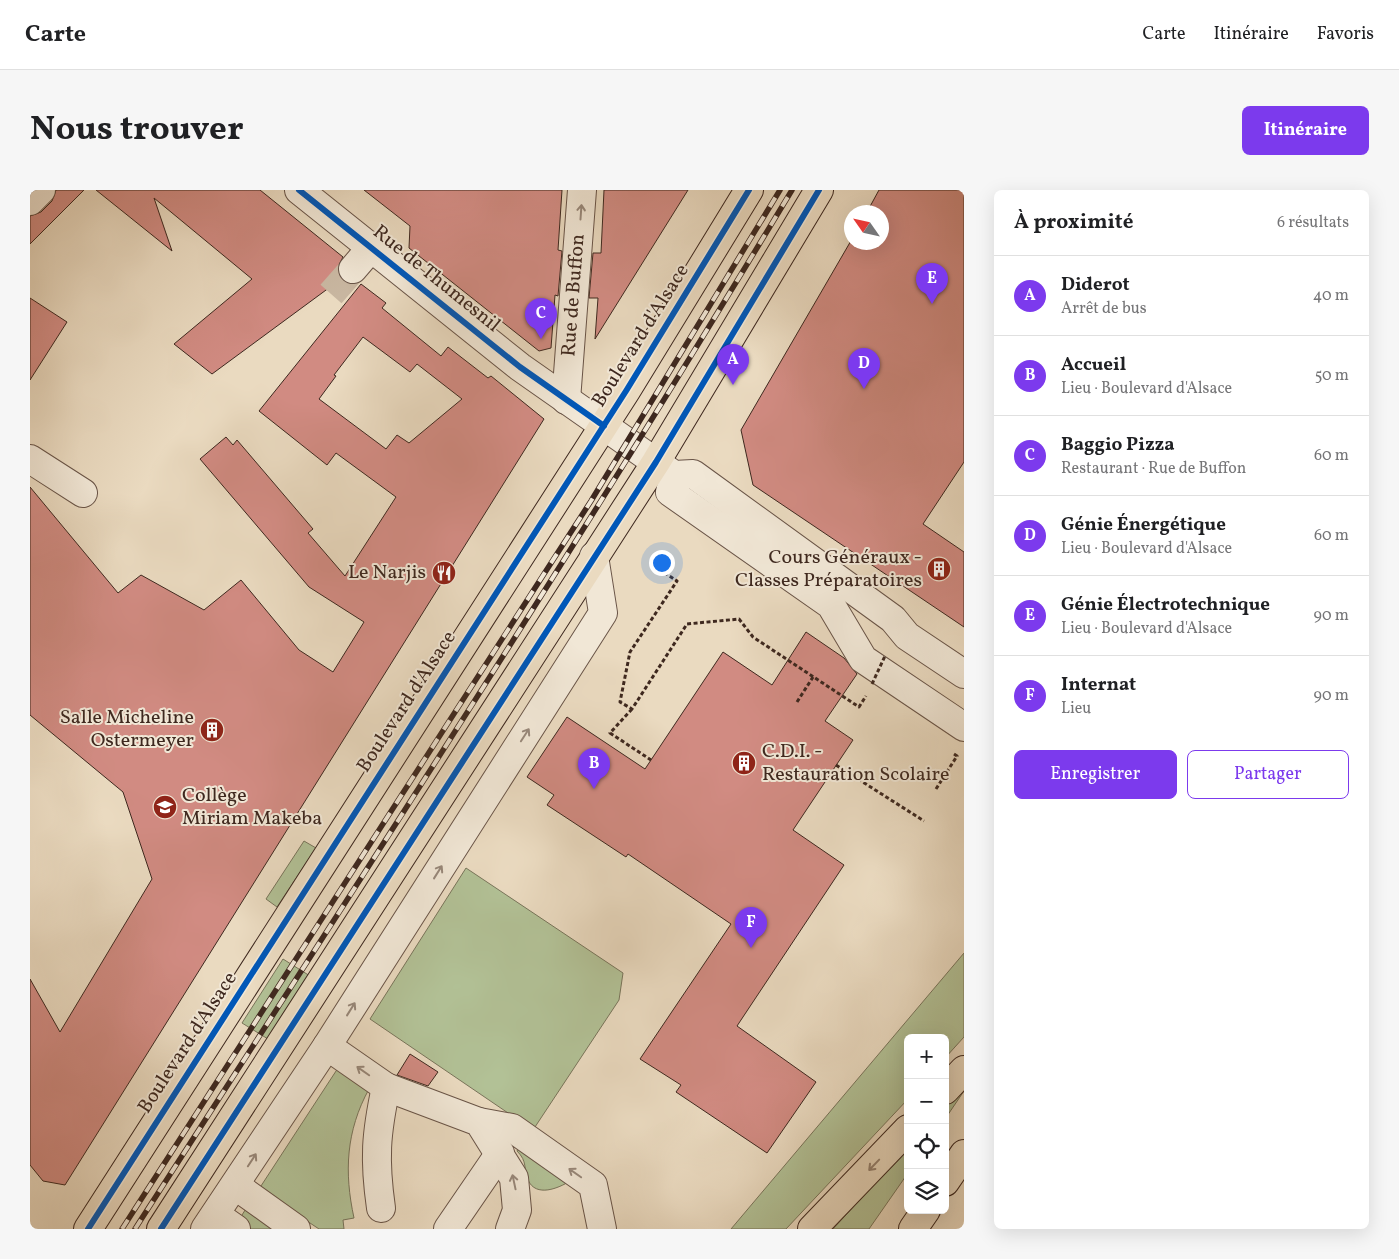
<!DOCTYPE html>
<html lang="fr">
<head>
<meta charset="utf-8">
<style>
	:root { --surface:#fff; --page:#f6f6f6; --text:#202124; --muted:#757577; --line:#e0e0e0; --accent:#7c3aed }
	body { margin:0; font-family:Vollkorn,serif; background:var(--page); color:var(--text) }
	.controls { position:absolute; right:15px; bottom:15px; display:grid; overflow:hidden; border-radius:8px; box-shadow:0 5px 20px #0002 }
	.controls button { width:45px; height:45px; display:grid; place-items:center; padding:0; border:0; border-bottom:1px solid var(--line); background:var(--surface); color:var(--text); font:25px sans-serif }
	.compass { position:absolute; left:814px; top:15px; width:45px; height:45px; border-radius:50%; background:var(--surface); box-shadow:0 5px 20px #0002; rotate:304deg }
	.you { position:absolute; left:631px; top:372px; width:18px; height:18px; margin:-12px; border:4px solid #fff; border-radius:50%; background:#1a73e8; box-shadow:0 0 0 8px #1a73e833 }
	.badge { display:grid; place-items:center; width:32px; height:32px; border-radius:50%; background:var(--accent); color:#fff; font-size:16px; font-weight:700 }
	.pin { position:absolute; translate:-50% -41px; filter:drop-shadow(0 1px 2px #0008) }
	.pin::after { content:''; position:absolute; top:26px; width:18px; height:15px; background:inherit; clip-path:polygon(0 0,100% 0,50% 100%) }
	.list { margin:0; padding:0; list-style:none }
	h2 { display:flex; justify-content:space-between; align-items:center; height:65px; margin:0; padding:0 20px; font-size:21px }
	h2 small { font-size:16px; font-weight:400; color:var(--muted) }
	.list li { display:grid; grid-template-columns:32px 1fr auto; gap:15px; align-items:center; box-sizing:border-box; height:80px; padding:0 20px; border-top:1px solid var(--line) }
	.list b { display:block; font-size:19px; white-space:nowrap }
	.list p { margin:0; font-size:16px; white-space:nowrap; color:var(--muted) }
	.list em { font-size:16px; font-style:normal; color:var(--muted) }
	.actions { display:flex; gap:10px; padding:15px 20px }
	.actions a { flex:1; padding:11px 0; border:1px solid var(--accent); border-radius:8px; text-align:center; font-size:18px; color:var(--accent) }
	.actions .main { background:var(--accent); color:#fff }
	.icon { flex:none; width:28px; height:28px; fill:none; stroke:currentColor; stroke-width:2; stroke-linecap:round; stroke-linejoin:round }
	.map { position:relative; flex:none; width:934px; height:1039px; overflow:hidden; border-radius:8px }
	header { display:flex; align-items:center; gap:30px; box-sizing:border-box; height:70px; padding:0 25px; background:var(--surface); border-bottom:1px solid var(--line) }
	header strong { font-size:24px }
	nav { display:flex; gap:28px; margin-inline-start:auto; font-size:18px }
	.intro { display:flex; align-items:center; justify-content:space-between; box-sizing:border-box; height:120px; padding:0 30px }
	h1 { margin:0; font-size:35px }
	.button { padding:12px 22px; border-radius:8px; background:var(--accent); color:#fff; font-size:18px; font-weight:700 }
	main { display:flex; gap:30px; padding:0 30px }
	aside { flex:1; background:var(--surface); border-radius:8px; box-shadow:0 5px 20px #0002 }
	.map>svg:first-child { display:block }
</style>
</head>
<body>
<header>
<strong>Carte</strong>
<nav><a>Carte</a><a>Itinéraire</a><a>Favoris</a></nav>
</header>
<div class="intro"><h1>Nous trouver</h1><a class="button">Itinéraire</a></div>
<main>
<div class="map">
<svg width="934" height="1039" viewBox="0 0 934 1039">
	<rect width="100%" height="100%" fill="#eadac0"/>
	<filter id="stains"><feTurbulence type="fractalNoise" baseFrequency=".004" numOctaves="4"/><feColorMatrix values="0 0 0 0 .2 0 0 0 0 .09 0 0 0 0 .02 0 0 0 .5 -.17"/></filter>
	<radialGradient id="worn" r=".72"><stop offset=".6" stop-color="#630" stop-opacity="0"/><stop offset="1" stop-color="#630" stop-opacity=".3"/></radialGradient>
	<path fill="#b2c196" stroke="#78745a" d="M274,651L286,658L247,717L236,709Z
		M436,678L593,783L589,810L503,940L340,829Z
		M934,763V847L915,868V848H878V909L756,1039H701Z
		M253,769L280,786L238,849L212,833Z
		M308,878L339,899C316,941 314,982 324,1028L313,1030L314,1039H289L229,999Z
		M934,896V901L915,929V916Z
		M489,956L540,991C529,998 506,1008 498,990C493,978 498,972 487,961Z
		M878,957V983L839,1039H803Z
		M217,1017L249,1039H217L207,1033Z"/>
	<path fill="#d18b82" stroke="#3e281f" fill-rule="evenodd" d="M26,0H54L0,54V26L11,22L22,11Z
		M66,0H230L313,67L308,77L311,89L182,184L144,154L222,89L124,8L142,61Z
		M334,0H532L528,60L532,61L528,106L525,105L521,158L509,161L379,58L380,36Z
		M574,0H658L565,149L568,108H559L563,63H571Z
		M849,0H934V272L893,334L934,362V437L723,295L711,240L822,49V52H852V22H837Z
		M331,94L356,113L352,118L411,166L418,157L458,188L461,186L514,229L35,995L13,991L0,975V789L30,842L122,689L93,602L0,525V297L88,403L111,385L174,420L211,390L269,460L303,482L334,432L279,397L170,269L196,247L203,255L207,250L283,339L278,343L315,386L366,307L306,263L297,275L229,221ZM333,147L380,182L387,174L432,209L379,253L367,245L356,259L289,209L306,186L304,185Z
		M0,108L37,132L0,190Z
		M776,442L814,468L827,484L795,531L823,550L763,640L814,675L707,836L786,892L737,963L646,902L651,895L610,869L701,734L598,664L596,667L517,615L524,605L497,587L537,527L615,579L693,462L742,495Z
		M380,864L408,882L398,896L367,885Z"/>
	<g fill="none" stroke-linecap="round" stroke-linejoin="round">
		<path stroke="#c8b6a0" stroke-width="28" stroke-dasharray="28 14" stroke-linecap="butt" d="M301,104L323,79"/>
		<g stroke="#695447" stroke-width="30">
			<g id="minor">
				<path d="M269,0L490,177L644,285L663,284L863,429L877,446L934,484"/>
				<path d="M0,11L11,0"/>
				<path d="M323,79L341,58"/>
				<path id="s1" d="M536,210L552,0"/>
				<path d="M0,269L53,303"/>
				<path d="M644,285L640,302L801,415L833,469L934,537"/>
				<path d="M297,856L356,897L449,932L484,988L487,1020L480,1039"/>
				<path d="M449,932L482,938L563,995L572,1039"/>
				<path d="M206,996L266,1039"/>
				<path d="M351,1018C344,969 346,944 356,897"/>
				<path d="M186,1025L206,1039"/>
				<path d="M175,1039L297,856L573,423L564,366"/>
				<path d="M418,1039L470,963"/>
			</g>
		</g>
		<g stroke="#3e281f" stroke-width="30">
			<path id="major" d="M58,1039L596,201L719,0
				M131,1039L626,272L789,0"/>
		</g>
		<g stroke="#3e281f" stroke-width="30">
			<path id="highway" d="M915,900L934,880
				M915,992L934,964
				M782,1039L878,939
				M883,1039L896,1020"/>
		</g>
		<path stroke="#3e281f" stroke-width="3" stroke-dasharray="4 2.5" stroke-linecap="butt" d="M629,379L647,391L600,462L590,512L602,519L657,434L709,429L723,447L829,517L836,506
			M767,512L783,487
			M602,519L580,543L621,570
			M806,575L894,631
			M906,599L927,566L924,564"/>
		<use href="#minor" stroke="#f1e7d6" stroke-width="28"/>
		<use href="#major" stroke="#eadac0" stroke-width="28"/>
		<use href="#highway" stroke="#eadac0" stroke-width="28"/>
		<g stroke="#3e281f" stroke-width="5.5">
			<path id="rail" d="M92,1039L561,311L750,0
				M105,1039C327,694 551,351 762,0"/>
		</g>
		<use href="#rail" stroke="#f1e7d6" stroke-width="4" stroke-dasharray="11" stroke-linecap="butt"/>
		<path stroke="#3e281f" stroke-width="3" stroke-dasharray="4 2.5" stroke-linecap="butt" d="M842,494L855,466"/>
		<g stroke="#f1e7d6" stroke-width="9">
			<path id="cycleway" d="M269,0L490,177L574,236
				M58,1039L596,201L719,0
				M131,1039L626,272L789,0"/>
		</g>
		<use href="#cycleway" stroke="#0057b8" stroke-width="6"/>
	</g>
	<defs><path id="oneway-shaft" d="M-6 0H5M1.5-3L5.5 0L1.5 3" fill="none" stroke-width="1.6" stroke-linecap="round" stroke-linejoin="round" transform="scale(1.25)"/></defs>
	<g stroke="#98887a">
		<use href="#oneway-shaft" transform="translate(551 22) rotate(-86)"/>
		<use href="#oneway-shaft" transform="translate(495 545) rotate(-57)"/>
		<use href="#oneway-shaft" transform="translate(408 682) rotate(-58)"/>
		<use href="#oneway-shaft" transform="translate(321 819) rotate(-58)"/>
		<use href="#oneway-shaft" transform="translate(333 881) rotate(-145)"/>
		<use href="#oneway-shaft" transform="translate(222 970) rotate(-57)"/>
		<use href="#oneway-shaft" transform="translate(545 983) rotate(-145)"/>
		<use href="#oneway-shaft" transform="translate(484 992) rotate(-102)"/>
	</g>
	<use stroke="#948170" href="#oneway-shaft" transform="translate(844 975) rotate(134)"/>
	<defs>
		<g id="building-disc" transform="scale(1.25)"><circle r="9.5" fill="#8f2418" stroke="#f1e7d6"/><path d="M-4-6H4V6H1V3H-1V6H-4ZM-2.5-4.3h1.7v1.8h-1.7ZM.8-4.3h1.7v1.8H.8ZM-2.5-1h1.7V.8h-1.7ZM.8-1h1.7V.8H.8Z" fill="#fff"/></g>
		<g id="restaurant-disc" transform="scale(1.25)"><circle r="9.5" fill="#8f2418" stroke="#f1e7d6"/><path d="M-5-6h1v4h1v-4h1v4h1v-4h1v5L-1.5 .5V6h-2V.5L-5-1ZM5-6V6H3V1.5H1.5Q1.5-4 5-6Z" fill="#fff"/></g>
		<g id="school-disc" transform="scale(1.25)"><circle r="9.5" fill="#8f2418" stroke="#f1e7d6"/><path d="M0-5L7-2L0 1L-7-2ZM-4 1L0 2.5L4 1V4Q0 6-4 4Z" fill="#fff"/></g>
	</defs>
	<g fill-rule="evenodd">
		<use href="#building-disc" x="909" y="379"/>
		<use href="#restaurant-disc" x="414" y="383"/>
		<use href="#building-disc" x="182" y="540"/>
		<use href="#building-disc" x="714" y="573"/>
		<use href="#school-disc" x="135" y="617"/>
	</g>
	<g text-anchor="middle" dominant-baseline="central" stroke-width="4" stroke-linejoin="round" paint-order="stroke">
		<g font-size="20" fill="#3e281f" stroke="#f1e7d6">
			<text transform="translate(406 89) rotate(39)">Rue de Thumesnil</text>
			<text stroke="none"><textPath href="#s1" startOffset="105">Rue de Buffon</textPath></text>
			<text transform="translate(611 146) rotate(-58)">Boulevard d'Alsace</text>
			<text transform="translate(377 512) rotate(-57)">Boulevard d'Alsace</text>
			<text transform="translate(158 853) rotate(-57)">Boulevard d'Alsace</text>
		</g>
		<g font-size="20" fill="#3e281f" stroke="#f1e7d6" text-anchor="end">
			<text x="892" y="368">Cours Généraux -<tspan x="892" dy="23">Classes Préparatoires</tspan></text>
			<text x="396" y="383">Le Narjis</text>
			<text x="164" y="528">Salle Micheline<tspan x="164" dy="23">Ostermeyer</tspan></text>
			<text x="732" y="562" text-anchor="start">C.D.I. -<tspan x="732" dy="23">Restauration Scolaire</tspan></text>
			<text x="152" y="606" text-anchor="start">Collège<tspan x="152" dy="23">Miriam Makeba</tspan></text>
		</g>
	</g>
	<rect width="100%" height="100%" filter="url(#stains)"/>
	<rect width="100%" height="100%" fill="url(#worn)"/>
</svg>
<div class="controls">
<button>+</button>
<button>−</button>
<button><svg class="icon" aria-label="locate" viewBox="0 0 24 24"><circle cx="12" cy="12" r="6"/><path d="M12 2v4M12 18v4M2 12h4M18 12h4"/></svg></button>
<button><svg class="icon" aria-label="layers" viewBox="0 0 24 24"><path d="M12 4l9 5-9 5-9-5zM3 14l9 5 9-5"/></svg></button>
</div>
<svg class="compass" viewBox="-18 -18 36 36"><path d="M0-13l5 13h-10z" fill="#e53935"/><path d="M0 13l5-13h-10z" fill="#757577"/></svg>
<div class="you"></div>
<div class="pin badge" style="left:703px;top:195px">A</div>
<div class="pin badge" style="left:564px;top:599px">B</div>
<div class="pin badge" style="left:511px;top:149px">C</div>
<div class="pin badge" style="left:834px;top:199px">D</div>
<div class="pin badge" style="left:902px;top:114px">E</div>
<div class="pin badge" style="left:721px;top:758px">F</div>
</div>
<aside>
<h2>À proximité<small>6 résultats</small></h2>
<ul class="list">
<li><span class="badge">A</span><div><b>Diderot</b><p>Arrêt de bus</p></div><em>40 m</em></li>
<li><span class="badge">B</span><div><b>Accueil</b><p>Lieu · Boulevard d'Alsace</p></div><em>50 m</em></li>
<li><span class="badge">C</span><div><b>Baggio Pizza</b><p>Restaurant · Rue de Buffon</p></div><em>60 m</em></li>
<li><span class="badge">D</span><div><b>Génie Énergétique</b><p>Lieu · Boulevard d'Alsace</p></div><em>60 m</em></li>
<li><span class="badge">E</span><div><b>Génie Électrotechnique</b><p>Lieu · Boulevard d'Alsace</p></div><em>90 m</em></li>
<li><span class="badge">F</span><div><b>Internat</b><p>Lieu</p></div><em>90 m</em></li>
</ul>
<div class="actions"><a class="main">Enregistrer</a><a>Partager</a></div>
</aside>
</main>
</body>
</html>
